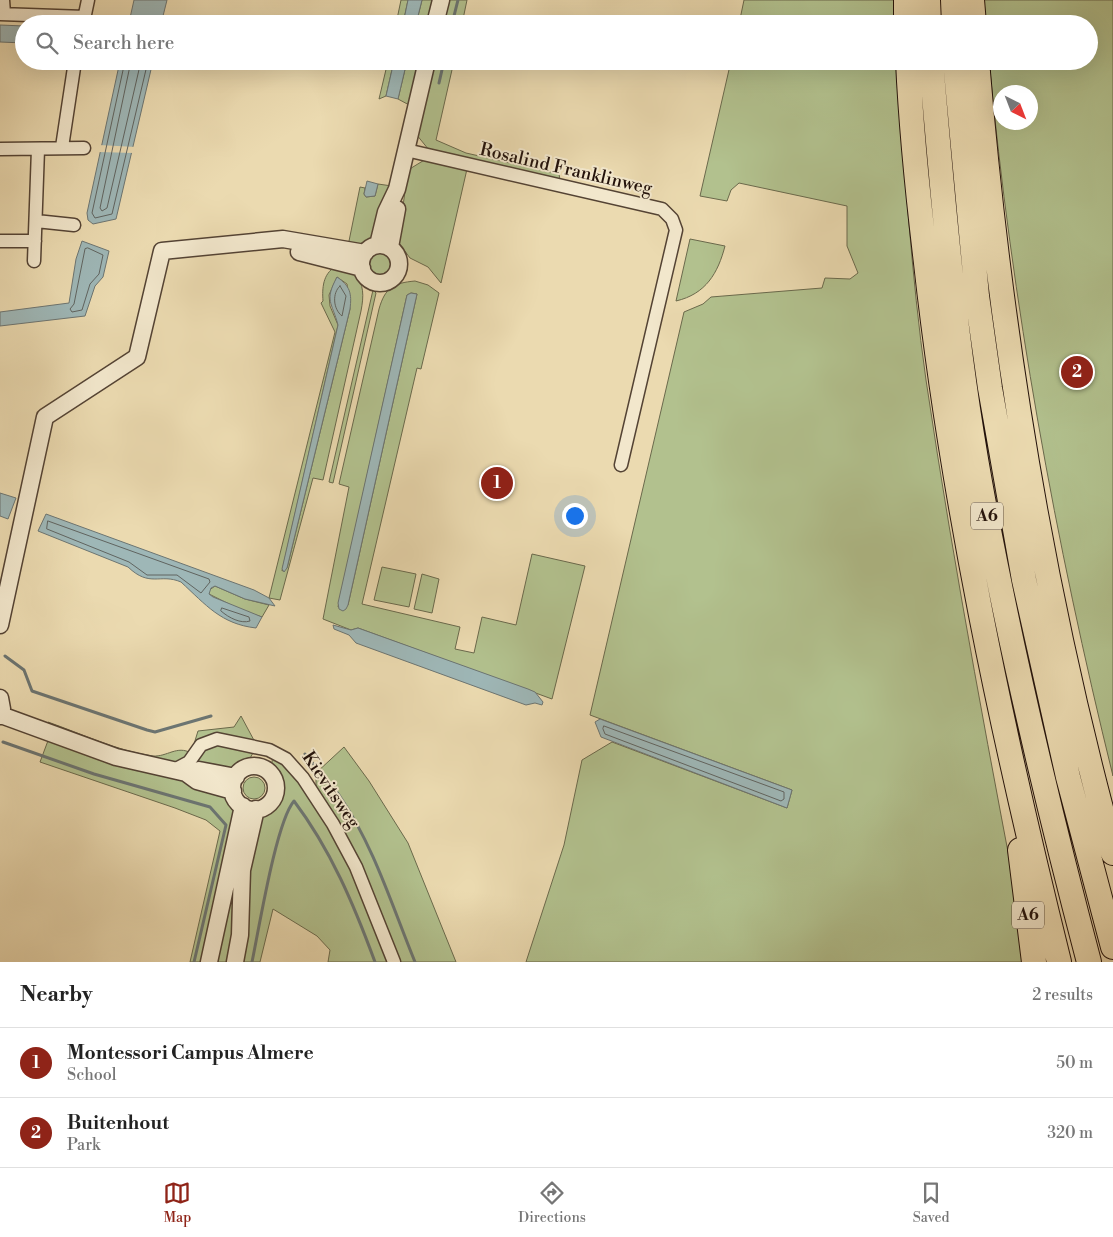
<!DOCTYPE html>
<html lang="en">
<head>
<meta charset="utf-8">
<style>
	:root { --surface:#fff; --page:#f6f6f6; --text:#222; --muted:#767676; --line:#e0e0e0; --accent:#8f2418 }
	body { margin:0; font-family:"Libre Bodoni",serif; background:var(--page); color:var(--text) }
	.compass { position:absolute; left:993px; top:85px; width:45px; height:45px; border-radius:50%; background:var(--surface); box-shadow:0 5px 20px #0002; rotate:138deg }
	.you { position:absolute; left:574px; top:515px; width:18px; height:18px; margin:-12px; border:4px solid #fff; border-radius:50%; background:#1a73e8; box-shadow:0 0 0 8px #1a73e833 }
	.badge { display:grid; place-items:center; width:32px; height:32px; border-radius:50%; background:var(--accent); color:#fff; font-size:16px; font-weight:700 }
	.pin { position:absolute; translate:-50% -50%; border:2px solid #fff; box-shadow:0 1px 5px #0006 }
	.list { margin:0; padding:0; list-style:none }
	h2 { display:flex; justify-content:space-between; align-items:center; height:65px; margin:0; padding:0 20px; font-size:21px }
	h2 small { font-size:16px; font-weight:400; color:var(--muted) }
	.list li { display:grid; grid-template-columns:32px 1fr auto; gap:15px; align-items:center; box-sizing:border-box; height:70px; padding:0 20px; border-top:1px solid var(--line) }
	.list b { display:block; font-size:19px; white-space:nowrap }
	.list p { margin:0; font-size:16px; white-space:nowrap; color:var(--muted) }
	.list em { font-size:16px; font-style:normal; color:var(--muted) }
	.icon { flex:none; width:28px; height:28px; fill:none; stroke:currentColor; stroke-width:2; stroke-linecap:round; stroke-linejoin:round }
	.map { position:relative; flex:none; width:1113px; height:962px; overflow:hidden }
	.search { position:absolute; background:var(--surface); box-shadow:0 5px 20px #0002; left:15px; right:15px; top:15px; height:55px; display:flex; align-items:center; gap:12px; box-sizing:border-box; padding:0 18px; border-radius:28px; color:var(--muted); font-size:19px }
	.sheet { height:205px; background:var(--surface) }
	nav { display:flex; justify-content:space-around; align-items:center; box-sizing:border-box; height:70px; border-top:1px solid var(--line); background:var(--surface); font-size:14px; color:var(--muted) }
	nav a { display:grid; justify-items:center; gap:2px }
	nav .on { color:var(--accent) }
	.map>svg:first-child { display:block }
</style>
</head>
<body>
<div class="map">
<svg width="1113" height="962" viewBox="0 0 1113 962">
	<rect width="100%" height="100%" fill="#ebdab0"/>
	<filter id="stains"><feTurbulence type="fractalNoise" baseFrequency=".004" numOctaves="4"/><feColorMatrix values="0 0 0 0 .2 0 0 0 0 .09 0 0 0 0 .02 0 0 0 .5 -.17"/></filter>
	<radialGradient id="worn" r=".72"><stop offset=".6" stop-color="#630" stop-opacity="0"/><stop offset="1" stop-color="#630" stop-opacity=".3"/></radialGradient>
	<path fill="#b2c18e" stroke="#6a694c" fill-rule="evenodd" d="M401,0H408L403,24H396Z
		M422,0H435L430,24H416Z
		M446,0H467L462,24H441Z
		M744,0H894V24H739Z
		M984,0H1113V776C1055,541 1012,303 989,61H1089V24H986ZM1000,92H1030V122H1000Z
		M388,61H394L386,96L379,99Z
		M407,61H421L411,106L398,99Z
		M432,61H454L436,140L466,153L559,174L560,180L429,150L416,134Z
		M731,61H896C905,167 911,275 926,380C955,575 992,769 1029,962H526L564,845L582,760L612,742L787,808L792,790L590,715L684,312L703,304L711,297L822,288L825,278L850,279L858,273L847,246V206L739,183L731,190L727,201L700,196Z
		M426,159L467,169L441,283L428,267L410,258L398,242L408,170Z
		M378,184L392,186L373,238L363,244L348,246L360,187L365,188L364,194L366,197L375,196Z
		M690,239L725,246C718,273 706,294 676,301Z
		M368 264a12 12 0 1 1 24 0a12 12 0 1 1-24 0Z
		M335,267L355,272C364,286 364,295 361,311L323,480L313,478L280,600L269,598L335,332L321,303L323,301C322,288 323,274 335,267ZM337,277L347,284L350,309L287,568L282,571L338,325L330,306L329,295Z
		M415,281L428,285L439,293L421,369L417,368L362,604L460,627L455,649L474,653L482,617L516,625L532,554L585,566L552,699L358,628L351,630L323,619L349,487L339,484L379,309C385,288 393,283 415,281ZM411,293L417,294L348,605L338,607L407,295Z
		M373,290L376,293L333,483L329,482Z
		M382,567L416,574L409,607L374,600Z
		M422,574L439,579L432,613L414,609Z
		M215,586L245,599L269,605L262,617L241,610L209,594L208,591Z
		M241,716L256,744H194L198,731L234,727Z
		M48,722C82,734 117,751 153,756C167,757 177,745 191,753L178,763L135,755L47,726Z
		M49,738L222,791L229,796L236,809L206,962H190L220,831L206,820L175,808L40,762Z
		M211,744L254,751L248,762L233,772L192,766L199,753Z
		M344,747L369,781L408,843L456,962H398L316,792V773Z
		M274,756L299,780L344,850L391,962H328L330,950L317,936L273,909L260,962H239L243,907L261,814C302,789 263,773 274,756Z
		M243 788a11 11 0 1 1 22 0a11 11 0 1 1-22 0Z
		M243,830L236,920L227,962H213Z"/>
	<path fill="#9eb7b7" stroke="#6c7572" d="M134,0H167L161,24H125L130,18Z
		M408,0H422L416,24H403Z
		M0,25L24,26V43L0,42Z
		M120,61H153L116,219L93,224L88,220L87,213Z
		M394,61H407L398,99L386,96Z
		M367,181L378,184L375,196L366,197L364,194Z
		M82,241L109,251L103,277L95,286L85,316L0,326V312L69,303L76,259Z
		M337,277C350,286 352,293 350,309L287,568L284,572L282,569L338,325C332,302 324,301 337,277Z
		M411,293L417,294L348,605L346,609L343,611L339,609L338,603L407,295Z
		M0,493L16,498L8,519L0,516Z
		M46,514L254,590L269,598L275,606L245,599L215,586L211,588L209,594L213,597L262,617L256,628C221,624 206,605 181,582C160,573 150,588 128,567L38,531Z
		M333,625L351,630L358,628L528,689L535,692L543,702L542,705L535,703L526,705L356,643L349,635L334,629Z
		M600,719L792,790L787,808L601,737L595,722Z"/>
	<path fill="#ebdab0" d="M99,145L136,147L134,153L98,152Z"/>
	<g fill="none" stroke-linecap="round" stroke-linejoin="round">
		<path stroke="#606460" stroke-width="1" d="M125,61L92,213L95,218L112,214L148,61
			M131,61L100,208L102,211L107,208L141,61
			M88,248L103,255L99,274L90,284L82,310L72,312L70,309L74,304L85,249Z
			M340,286L346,296L342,316C333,309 332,293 340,286Z
			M48,521L209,579L210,582L201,593L177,575H147L129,562L47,529Z
			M222,608L249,617L250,621C241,624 229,618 221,611Z
			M604,726L784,792V799L781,801L605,734L603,729Z"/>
		<path stroke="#6c7572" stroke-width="3" d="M452,24L458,0
			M439,83L444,61
			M5,656L24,670L32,691L147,730L155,732L211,716
			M3,742L94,774L210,807L226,825L194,962
			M305,754C316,768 329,781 339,795C374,846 392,906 415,962
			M252,962C259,929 276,822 294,801C331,850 354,905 375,962"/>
		<g stroke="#544334" stroke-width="15">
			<path id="minor" d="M3,0L4,14
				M0,14L85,17
				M83,24L88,0
				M62,147L75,61
				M0,149L84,148
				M406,150L662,209L672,219L676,230L621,465
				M36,221L74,225
				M0,241H35
				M34,261L38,149
				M174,770L189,762L201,745L217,739L269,750L286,759L303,778L333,824L356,867L394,962"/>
		</g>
		<g stroke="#544334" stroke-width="19">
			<path id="tertiary" d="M435,24L441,0
				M378,245L386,212L397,189L427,61
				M361 264a19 19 0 1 1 38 0a19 19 0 1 1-38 0Z
				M390,247L397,209
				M299,252L362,268
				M0,625L45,417L137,357L162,251L283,239L365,253
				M0,698L2,709L0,716
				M1,715L116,757L186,773L199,770L236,777
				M232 788a22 22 0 1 1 44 0a22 22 0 1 1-44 0Z
				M186,773L197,781L233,791
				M209,962L243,806
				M235,962L240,935L242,870L256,809"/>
		</g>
		<g stroke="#22110a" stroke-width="26">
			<path id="motorway" d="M906,0V24
				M928,0L929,24
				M953,0L954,24
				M972,0L974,24
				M908,61C911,129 918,196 926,263C952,498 1002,732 1059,962
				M931,61C943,202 955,343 980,482C1009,643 1047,803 1089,962
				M955,61L977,296L990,388L1024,580L1068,777L1113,947
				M977,61C999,328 1042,595 1113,853
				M1020,850L1034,962"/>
		</g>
		<use href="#minor" stroke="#f2e7cc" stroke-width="12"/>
		<use href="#tertiary" stroke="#f2e7cc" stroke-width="16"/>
		<use href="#motorway" stroke="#ebdab0" stroke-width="24"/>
	</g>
	<g text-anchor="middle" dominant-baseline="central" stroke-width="4" stroke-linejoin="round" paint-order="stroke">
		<g fill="#f2e7cc" stroke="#605144" stroke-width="1">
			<rect x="971" y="502.5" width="32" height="27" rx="4"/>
			<rect x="1012" y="901.5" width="32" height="27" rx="4"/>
		</g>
		<g font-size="16" font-weight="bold" fill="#22110a">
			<text x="987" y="516">A6</text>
			<text x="1028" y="915">A6</text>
		</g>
		<g font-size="18" fill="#22110a" stroke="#f2e7cc">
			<text transform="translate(566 169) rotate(13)">Rosalind Franklinweg</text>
			<text transform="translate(331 790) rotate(56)">Kievitsweg</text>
		</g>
	</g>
	<rect width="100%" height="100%" filter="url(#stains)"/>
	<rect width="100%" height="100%" fill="url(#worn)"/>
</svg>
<svg class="compass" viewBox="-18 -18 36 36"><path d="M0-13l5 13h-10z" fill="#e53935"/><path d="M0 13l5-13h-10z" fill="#767676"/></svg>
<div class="you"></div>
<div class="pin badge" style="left:497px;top:483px">1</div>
<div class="pin badge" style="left:1077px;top:372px">2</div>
<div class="search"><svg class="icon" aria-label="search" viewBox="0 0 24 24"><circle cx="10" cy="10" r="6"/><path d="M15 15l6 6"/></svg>Search here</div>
</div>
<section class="sheet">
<h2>Nearby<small>2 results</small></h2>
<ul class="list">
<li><span class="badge">1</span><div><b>Montessori Campus Almere</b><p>School</p></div><em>50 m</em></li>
<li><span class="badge">2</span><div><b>Buitenhout</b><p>Park</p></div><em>320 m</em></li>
</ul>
</section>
<nav>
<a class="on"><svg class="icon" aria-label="map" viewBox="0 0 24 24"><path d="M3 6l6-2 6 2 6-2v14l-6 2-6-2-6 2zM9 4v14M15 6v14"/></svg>Map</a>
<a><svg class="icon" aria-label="directions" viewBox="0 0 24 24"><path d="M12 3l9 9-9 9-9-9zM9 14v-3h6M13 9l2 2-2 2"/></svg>Directions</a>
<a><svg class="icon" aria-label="saved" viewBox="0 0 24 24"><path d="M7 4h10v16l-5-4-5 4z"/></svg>Saved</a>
</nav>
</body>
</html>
